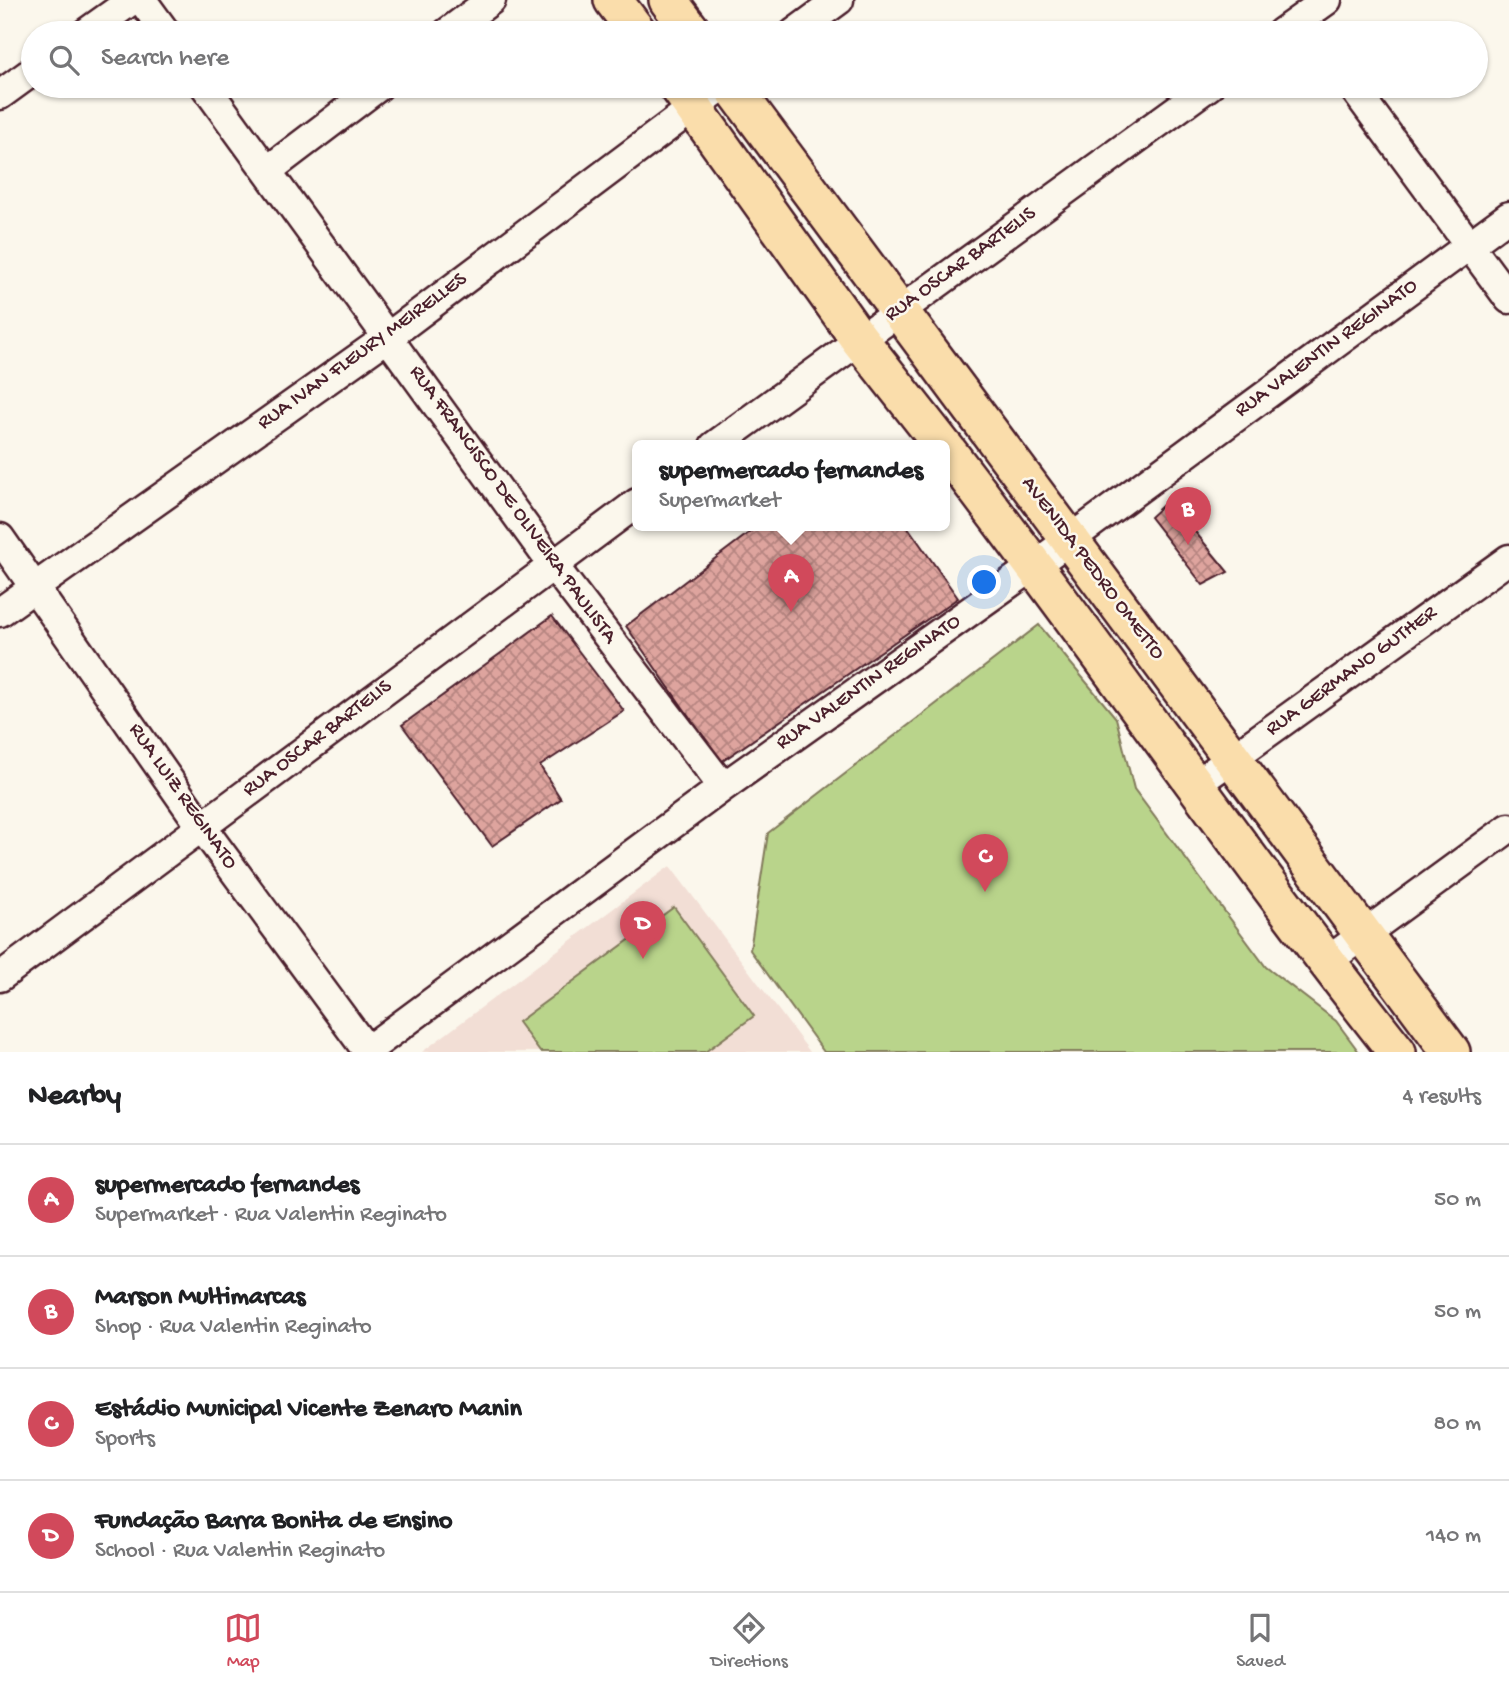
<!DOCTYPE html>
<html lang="en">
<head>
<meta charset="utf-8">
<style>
	:root { --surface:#fff; --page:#f6f6f6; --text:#202124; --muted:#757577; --line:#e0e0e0; --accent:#d1495b }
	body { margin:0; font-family:"Gochi Hand",sans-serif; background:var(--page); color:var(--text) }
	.you { position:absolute; left:985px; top:583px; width:24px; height:24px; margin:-18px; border:5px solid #fff; border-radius:50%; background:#1a73e8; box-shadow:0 0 0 10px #1a73e833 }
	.badge { display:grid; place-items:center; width:46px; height:46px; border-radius:50%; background:var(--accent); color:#fff; font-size:23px; font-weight:700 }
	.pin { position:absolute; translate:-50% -58px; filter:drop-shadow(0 2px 4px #0008) }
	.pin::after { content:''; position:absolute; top:37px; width:24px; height:21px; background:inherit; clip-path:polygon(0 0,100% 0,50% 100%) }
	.popup { position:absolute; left:632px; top:440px; width:318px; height:91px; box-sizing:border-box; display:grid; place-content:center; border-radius:10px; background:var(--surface); filter:drop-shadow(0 2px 5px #0005); font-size:23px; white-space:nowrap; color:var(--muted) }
	.popup b { font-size:26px; color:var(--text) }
	.popup::after { content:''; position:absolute; left:50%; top:100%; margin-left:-14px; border:14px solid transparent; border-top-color:var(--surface) }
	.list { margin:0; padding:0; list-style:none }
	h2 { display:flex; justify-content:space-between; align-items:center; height:91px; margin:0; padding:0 28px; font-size:30px }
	h2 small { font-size:23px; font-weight:400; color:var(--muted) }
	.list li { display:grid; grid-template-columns:46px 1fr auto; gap:21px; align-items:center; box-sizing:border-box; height:112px; padding:0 28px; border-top:2px solid var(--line) }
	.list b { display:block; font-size:26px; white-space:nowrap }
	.list p { margin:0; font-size:23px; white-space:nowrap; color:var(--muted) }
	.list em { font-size:23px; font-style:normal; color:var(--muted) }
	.icon { flex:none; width:38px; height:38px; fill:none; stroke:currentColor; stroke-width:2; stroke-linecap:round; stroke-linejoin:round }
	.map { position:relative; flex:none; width:1509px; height:1052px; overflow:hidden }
	.search { position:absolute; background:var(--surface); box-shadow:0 2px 5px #0004; left:21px; right:21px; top:21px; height:77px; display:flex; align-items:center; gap:18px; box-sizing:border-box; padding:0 24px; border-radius:38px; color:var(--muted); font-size:26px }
	.sheet { height:539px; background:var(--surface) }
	nav { display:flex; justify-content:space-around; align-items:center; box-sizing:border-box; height:98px; border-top:2px solid var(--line); background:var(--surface); font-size:19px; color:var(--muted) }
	nav a { display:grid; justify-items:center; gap:4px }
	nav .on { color:var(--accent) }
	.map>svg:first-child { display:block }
</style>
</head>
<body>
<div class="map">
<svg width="1509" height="1052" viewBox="0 0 1509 1052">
	<defs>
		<pattern id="building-cross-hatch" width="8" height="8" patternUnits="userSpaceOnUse" patternTransform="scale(1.75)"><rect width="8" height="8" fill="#dea49e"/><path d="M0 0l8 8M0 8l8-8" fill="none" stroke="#b68581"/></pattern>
	</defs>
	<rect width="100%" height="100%" fill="#fbf7ec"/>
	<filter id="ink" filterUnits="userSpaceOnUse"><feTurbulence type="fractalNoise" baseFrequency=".0143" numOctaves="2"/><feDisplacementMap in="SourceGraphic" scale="14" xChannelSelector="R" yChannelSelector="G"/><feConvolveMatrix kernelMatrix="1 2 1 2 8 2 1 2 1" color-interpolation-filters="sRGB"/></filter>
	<g filter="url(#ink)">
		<path fill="#f2ded5" d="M670,866L810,1052H422Z"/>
		<path fill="#b9d48b" stroke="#827a5b" stroke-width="2" d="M1039,625L1116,718L1134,789L1266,967L1336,1021L1359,1052H824L750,950L768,833Z
			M674,907L754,1016L705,1052H540L518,1022Z"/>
		<path fill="url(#building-cross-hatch)" stroke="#4a1f2b" stroke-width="2" d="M1176,493L1185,505L1178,511L1228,572L1203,585L1150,517Z
			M758,526H907L958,598L721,762L626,626Z
			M552,616L624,711L540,766L561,799L492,846L402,725Z"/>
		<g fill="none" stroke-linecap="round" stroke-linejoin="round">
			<g stroke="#4a1f2b" stroke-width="33">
				<path id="minor" d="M142,0L166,33
					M86,33L132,0
					M447,33L491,0
					M794,33L839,0
					M1281,33L1327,0
					M205,86L553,565L723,787
					M1352,86L1509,299
					M0,95L33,71
					M267,171L379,86
					M714,446L1209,86
					M0,538L201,826L368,1052
					M0,612L388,337L722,86
					M1195,785L1509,559
					M1326,962L1509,828
					M0,977L637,503
					M365,1052L723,787L1035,565L1509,216"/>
			</g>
			<g stroke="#4a1f2b" stroke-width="42">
				<path id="major" d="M613,0L638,33
					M668,0L693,33
					M678,86L859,339L943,446
					M732,86L1451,1052
					M945,448C1099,648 1241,855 1397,1052"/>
			</g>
			<use href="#minor" stroke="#fbf7ec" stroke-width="28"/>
			<use href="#major" stroke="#faddab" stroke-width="37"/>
		</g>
	</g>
	<g text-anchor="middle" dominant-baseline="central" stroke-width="5" stroke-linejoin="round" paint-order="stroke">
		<g font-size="21" fill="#4a1f2b" stroke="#fbf7ec">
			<text transform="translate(961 265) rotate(-36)">RUA OSCAR BARTELIS</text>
			<text transform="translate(1327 349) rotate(-36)">RUA VALENTIN REGINATO</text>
			<text transform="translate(363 352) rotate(-36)">RUA IVAN FLEURY MEIRELLES</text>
			<text transform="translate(512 505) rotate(54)">RUA FRANCISCO DE OLIVEIRA PAULISTA</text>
			<text transform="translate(1092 569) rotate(53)">AVENIDA PEDRO OMETTO</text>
			<text transform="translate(1352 672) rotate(-36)">RUA GERMANO GUTHER</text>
			<text transform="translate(869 683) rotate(-35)">RUA VALENTIN REGINATO</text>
			<text transform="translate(318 739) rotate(-37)">RUA OSCAR BARTELIS</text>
			<text transform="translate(182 797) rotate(55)">RUA LUIZ REGINATO</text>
		</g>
	</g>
</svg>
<div class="you"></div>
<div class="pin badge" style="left:791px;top:612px">A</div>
<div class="popup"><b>supermercado fernandes</b>Supermarket</div>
<div class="pin badge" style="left:1188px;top:545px">B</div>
<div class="pin badge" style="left:985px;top:892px">C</div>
<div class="pin badge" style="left:643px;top:959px">D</div>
<div class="search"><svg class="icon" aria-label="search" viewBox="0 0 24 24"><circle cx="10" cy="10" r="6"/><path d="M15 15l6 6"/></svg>Search here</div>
</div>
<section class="sheet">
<h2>Nearby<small>4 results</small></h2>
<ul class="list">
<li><span class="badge">A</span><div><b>supermercado fernandes</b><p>Supermarket · Rua Valentin Reginato</p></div><em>50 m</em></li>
<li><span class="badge">B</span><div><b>Marson Multimarcas</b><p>Shop · Rua Valentin Reginato</p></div><em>50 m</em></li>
<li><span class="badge">C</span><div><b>Estádio Municipal Vicente Zenaro Manin</b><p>Sports</p></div><em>80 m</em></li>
<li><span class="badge">D</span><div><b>Fundação Barra Bonita de Ensino</b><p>School · Rua Valentin Reginato</p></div><em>140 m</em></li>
</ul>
</section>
<nav>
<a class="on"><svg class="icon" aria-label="map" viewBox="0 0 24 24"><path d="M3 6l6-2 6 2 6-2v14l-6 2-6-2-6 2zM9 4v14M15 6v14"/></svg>Map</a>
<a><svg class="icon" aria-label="directions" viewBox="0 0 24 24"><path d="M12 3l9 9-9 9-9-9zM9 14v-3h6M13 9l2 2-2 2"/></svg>Directions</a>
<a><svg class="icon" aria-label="saved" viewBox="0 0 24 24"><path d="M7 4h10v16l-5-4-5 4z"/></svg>Saved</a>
</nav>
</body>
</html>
